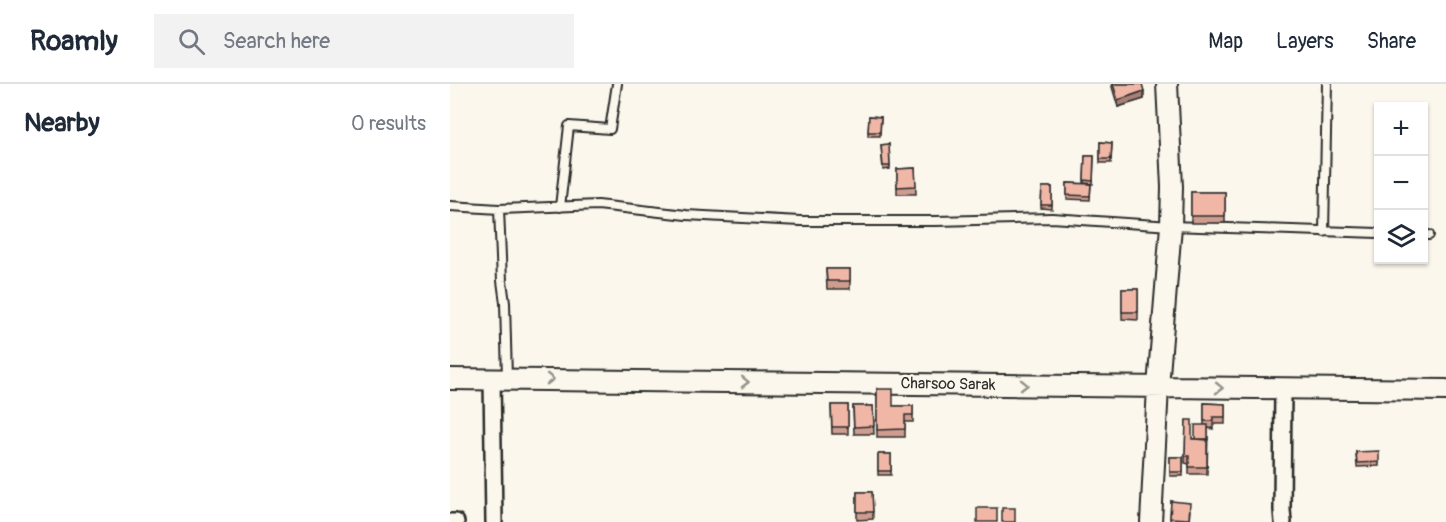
<!DOCTYPE html>
<html lang="en">
<head>
<meta charset="utf-8">
<style>
	:root { --surface:#fff; --page:#f2f2f3; --text:#1f2937; --muted:#747a83; --line:#e0e1e3 }
	body { margin:0; font-family:Pangolin,sans-serif; background:var(--page); color:var(--text) }
	.controls { position:absolute; right:18px; top:18px; display:grid; overflow:hidden; border-radius:0px; box-shadow:0 2px 4px #0004 }
	.controls button { width:54px; height:54px; display:grid; place-items:center; padding:0; border:0; border-bottom:2px solid var(--line); background:var(--surface); color:var(--text); font:30px sans-serif }
	.list { margin:0; padding:0; list-style:none }
	h2 { display:flex; justify-content:space-between; align-items:center; height:78px; margin:0; padding:0 24px; font-size:26px }
	h2 small { font-size:20px; font-weight:400; color:var(--muted) }
	.icon { flex:none; width:33px; height:33px; fill:none; stroke:currentColor; stroke-width:2; stroke-linecap:round; stroke-linejoin:round }
	.map { position:relative; flex:none; width:996px; height:438px; overflow:hidden }
	header { display:flex; align-items:center; gap:36px; box-sizing:border-box; height:84px; padding:0 30px; background:var(--surface); border-bottom:2px solid var(--line) }
	header strong { font-size:28px }
	nav { display:flex; gap:33px; margin-inline-start:auto; font-size:21px }
	.search { width:420px; height:54px; background:var(--page); display:flex; align-items:center; gap:15px; box-sizing:border-box; padding:0 21px; border-radius:0px; color:var(--muted); font-size:22px }
	main { display:flex }
	aside { flex:1; background:var(--surface) }
	.map>svg:first-child { display:block }
</style>
</head>
<body>
<header>
<strong>Roamly</strong>
<div class="search"><svg class="icon" aria-label="search" viewBox="0 0 24 24"><circle cx="10" cy="10" r="6"/><path d="M15 15l6 6"/></svg>Search here</div>
<nav><a>Map</a><a>Layers</a><a>Share</a></nav>
</header>
<main>
<aside>
<h2>Nearby<small>0 results</small></h2>
<ul class="list">
</ul>
</aside>
<div class="map">
<svg width="996" height="438" viewBox="0 0 996 438">
	<rect width="100%" height="100%" fill="#fbf7ec"/>
	<filter id="ink" filterUnits="userSpaceOnUse"><feTurbulence type="fractalNoise" baseFrequency=".0167" numOctaves="2"/><feDisplacementMap in="SourceGraphic" scale="12" xChannelSelector="R" yChannelSelector="G"/><feConvolveMatrix kernelMatrix="1 2 1 2 8 2 1 2 1" color-interpolation-filters="sRGB"/></filter>
	<g filter="url(#ink)">
		<g fill="none" stroke-linecap="round" stroke-linejoin="round">
			<g stroke="#2b2b2b" stroke-width="12">
				<path id="lane" d="M0,122L49,125L148,121L236,131L350,137H486L602,134L721,142L928,149
					M110,123L119,42L160,45L167,0
					M49,125L52,197L55,219L57,294
					M874,148L877,0
					M974,151H979"/>
			</g>
			<g stroke="#2b2b2b" stroke-width="20">
				<path id="street" d="M42,294L44,438
					M833,304L832,426L833,438
					M0,438H6"/>
			</g>
			<g stroke="#2b2b2b" stroke-width="24">
				<path id="secondary" d="M0,295L996,306
					M701,438L708,303L721,142L722,103L717,0"/>
			</g>
			<use href="#lane" stroke="#fbf7ec" stroke-width="8"/>
			<use href="#street" stroke="#fbf7ec" stroke-width="15"/>
			<use href="#secondary" stroke="#fbf7ec" stroke-width="20"/>
		</g>
		<path fill="#ce9d90" stroke="#2b2b2b" stroke-width="1.5" d="M662,0H692L694,15L668,23L662,3Z
			M419,32L431,33L430,52H418Z
			M650,58L662,59L661,79H650Z
			M439,60L440,85L433,86L431,61Z
			M635,72H644L643,100L634,99Z
			M465,84L466,110H447V85Z
			M617,99L641,100L640,116L617,115Z
			M592,103H602V125L591,124Z
			M741,108H775V139H741Z
			M376,185H400V205H377Z
			M672,205H688V236L672,235Z
			M427,305L443,322H463V338H455V353H427Z
			M754,319L775,320V340H763V345L758,344L757,390H739V380L735,379L736,336L742,355H745L754,341Z
			M381,321H398V350H382Z
			M403,322H423L424,350H404Z
			M906,368L929,378V382L907,383Z
			M428,370H441V391H428Z
			M720,373H733V392H720Z
			M407,408H422L423,435L407,436Z
			M721,417L740,426L739,438H720Z"/>
		<path fill="#a88075" stroke="#2b2b2b" stroke-width="1.5" d="M694,7V15L668,23V16Z"/>
		<path fill="#f0b7a7" stroke="#2b2b2b" stroke-width="1.5" d="M663,0H692L694,7L668,16Z
			M419,32L431,33L430,48H418Z
			M650,58L662,59L661,75H650Z
			M439,60L440,82H433L431,61Z
			M635,72H644L643,97L634,96Z
			M465,84L466,102L447,103V85Z
			M617,99L641,100L640,112L617,111Z
			M592,103H602V121H591Z
			M741,108H775V132H741Z
			M376,185H400V197H377Z
			M672,205H688V228H672Z
			M427,305H443V322H463V331H455V345L427,346Z
			M754,319L775,320V333H763V337H754Z
			M381,321H398V343H382Z
			M403,322H423L424,342L404,343Z
			M736,336H742V355H757V383H739V372H735Z
			M745,341H758V356L745,355Z
			M929,367V378L907,379L906,368Z
			M428,370H441V387H428Z
			M720,373H733V388H720Z
			M407,408H422L423,428H407Z
			M721,417L740,419L739,435L720,434Z
			M527,424H547V438H527Z
			M552,424H565V438H552Z"/>
		<defs><path id="oneway-chevron" d="M-2-3.5L2.5 0L-2 3.5" fill="none" stroke-width="1.6" stroke-linecap="round" stroke-linejoin="round" transform="scale(1.5)"/></defs>
		<g stroke="#93918c">
			<use href="#oneway-chevron" transform="translate(100 295) rotate(1)"/>
			<use href="#oneway-chevron" transform="translate(295 298) rotate(1)"/>
			<use href="#oneway-chevron" transform="translate(574 301) rotate(1)"/>
			<use href="#oneway-chevron" transform="translate(769 304) rotate(1)"/>
		</g>
	</g>
	<g text-anchor="middle" dominant-baseline="central" stroke-width="4.5" stroke-linejoin="round" paint-order="stroke">
		<g font-size="16" fill="#2b2b2b" stroke="#fbf7ec">
			<text transform="translate(498 300) rotate(1)">Charsoo Sarak</text>
		</g>
	</g>
</svg>
<div class="controls">
<button>+</button>
<button>−</button>
<button><svg class="icon" aria-label="layers" viewBox="0 0 24 24"><path d="M12 4l9 5-9 5-9-5zM3 14l9 5 9-5"/></svg></button>
</div>
</div>
</main>
</body>
</html>
